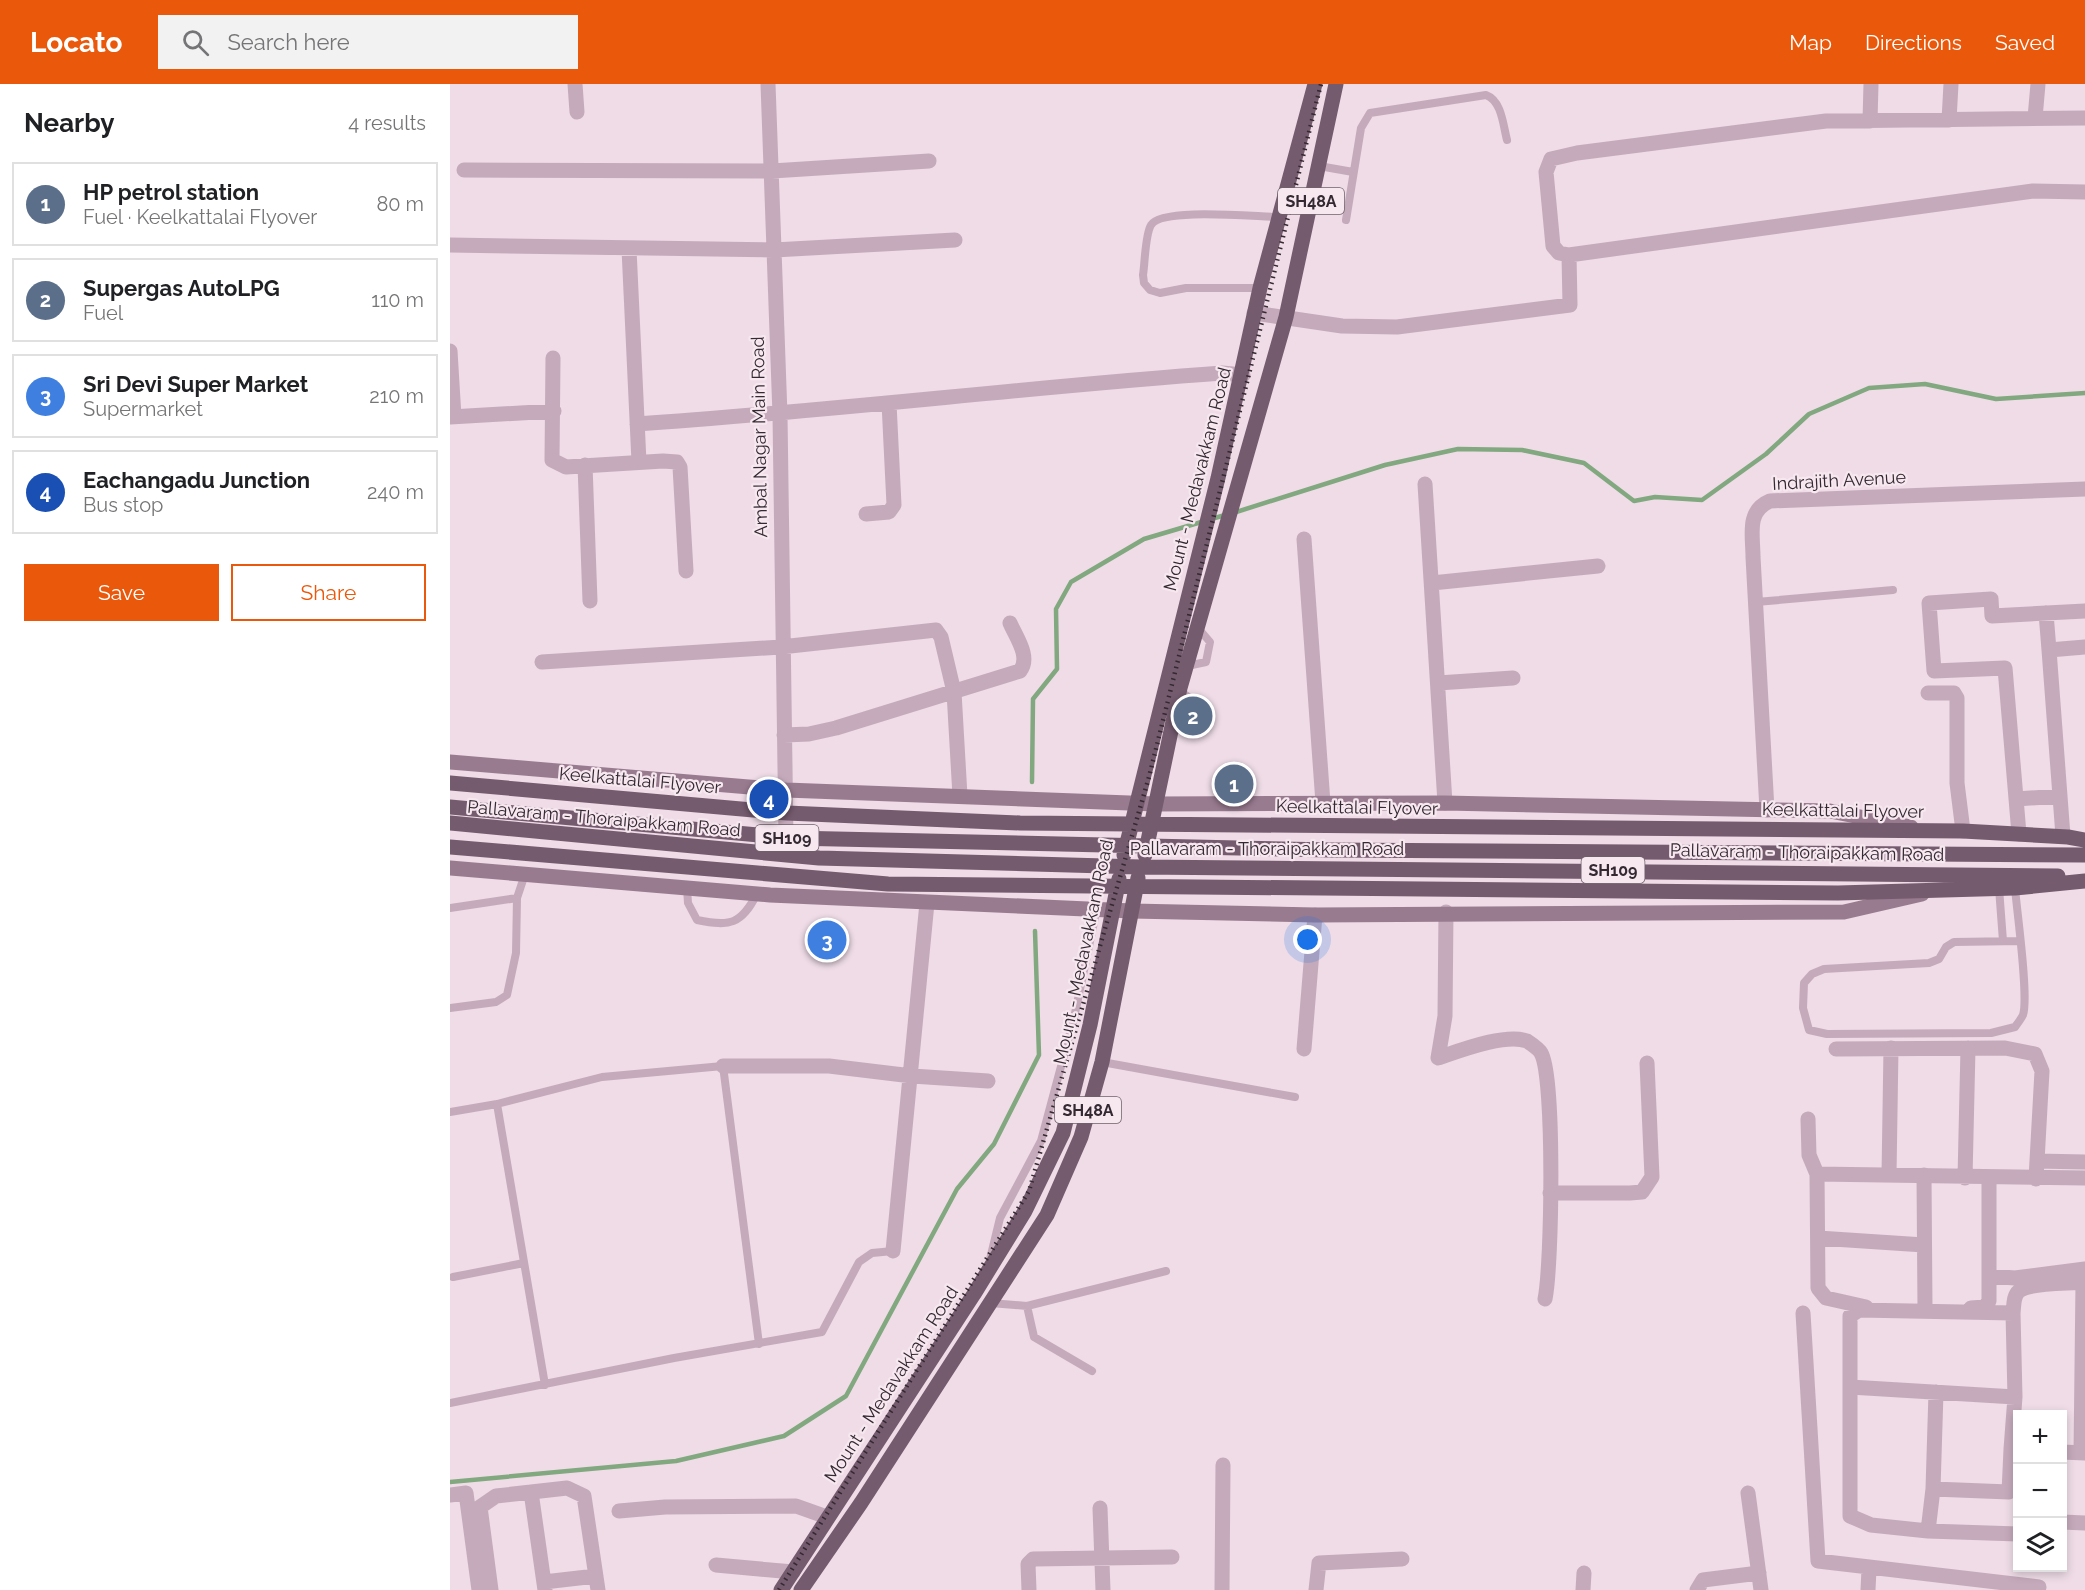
<!DOCTYPE html>
<html lang="en">
<head>
<meta charset="utf-8">
<style>
	:root { --surface:#fff; --page:#f2f2f2; --text:#202124; --muted:#757577; --line:#e0e0e0; --accent:#ea580c }
	body { margin:0; font-family:Raleway,sans-serif; background:var(--page); color:var(--text) }
	.controls { position:absolute; right:18px; bottom:18px; display:grid; overflow:hidden; border-radius:0px; box-shadow:0 3px 9px #0003 }
	.controls button { width:54px; height:54px; display:grid; place-items:center; padding:0; border:0; border-bottom:2px solid var(--line); background:var(--surface); color:var(--text); font:30px sans-serif }
	.you { position:absolute; left:858px; top:856px; width:21px; height:21px; margin:-15px; border:4px solid #fff; border-radius:50%; background:#1a73e8; box-shadow:0 0 0 9px #1a73e833 }
	.badge { display:grid; place-items:center; width:39px; height:39px; border-radius:50%; background:var(--accent); color:#fff; font-size:20px; font-weight:700 }
	.pin { position:absolute; translate:-50% -50%; border:3px solid #fff; box-shadow:0 2px 6px #0006 }
	.list { margin:0; padding:0; list-style:none }
	h2 { display:flex; justify-content:space-between; align-items:center; height:78px; margin:0; padding:0 24px; font-size:26px }
	h2 small { font-size:20px; font-weight:400; color:var(--muted) }
	.list li { display:grid; grid-template-columns:39px 1fr auto; gap:18px; align-items:center; box-sizing:border-box; height:84px; margin:0 12px 12px; padding:0 12px; border:2px solid var(--line); border-radius:0px }
	.list b { display:block; font-size:22px; white-space:nowrap }
	.list p { margin:0; font-size:20px; white-space:nowrap; color:var(--muted) }
	.list em { font-size:20px; font-style:normal; color:var(--muted) }
	.actions { display:flex; gap:12px; padding:18px 24px }
	.actions a { flex:1; padding:14px 0; border:2px solid var(--accent); border-radius:0px; text-align:center; font-size:21px; color:var(--accent) }
	.actions .main { background:var(--accent); color:#fff }
	.icon { flex:none; width:33px; height:33px; fill:none; stroke:currentColor; stroke-width:2; stroke-linecap:round; stroke-linejoin:round }
	.map { position:relative; flex:none; width:1635px; height:1506px; overflow:hidden }
	header { display:flex; align-items:center; gap:36px; box-sizing:border-box; height:84px; padding:0 30px; background:var(--accent); color:#fff }
	header strong { font-size:28px }
	nav { display:flex; gap:33px; margin-inline-start:auto; font-size:21px }
	.search { width:420px; height:54px; background:var(--page); display:flex; align-items:center; gap:15px; box-sizing:border-box; padding:0 21px; border-radius:0px; color:var(--muted); font-size:22px }
	main { display:flex }
	aside { flex:1; background:var(--surface) }
	.map>svg:first-child { display:block }
</style>
</head>
<body>
<header>
<strong>Locato</strong>
<div class="search"><svg class="icon" aria-label="search" viewBox="0 0 24 24"><circle cx="10" cy="10" r="6"/><path d="M15 15l6 6"/></svg>Search here</div>
<nav><a>Map</a><a>Directions</a><a>Saved</a></nav>
</header>
<main>
<aside>
<h2>Nearby<small>4 results</small></h2>
<ul class="list">
<li><span class="badge" style="background:#5c6f8a">1</span><div><b>HP petrol station</b><p>Fuel · Keelkattalai Flyover</p></div><em>80 m</em></li>
<li><span class="badge" style="background:#5c6f8a">2</span><div><b>Supergas AutoLPG</b><p>Fuel</p></div><em>110 m</em></li>
<li><span class="badge" style="background:#3f7fe0">3</span><div><b>Sri Devi Super Market</b><p>Supermarket</p></div><em>210 m</em></li>
<li><span class="badge" style="background:#1a4fb4">4</span><div><b>Eachangadu Junction</b><p>Bus stop</p></div><em>240 m</em></li>
</ul>
<div class="actions"><a class="main">Save</a><a>Share</a></div>
</aside>
<div class="map">
<svg width="1635" height="1506" viewBox="0 0 1635 1506">
	<rect width="100%" height="100%" fill="#efdce7"/>
	<g fill="none" stroke-linecap="round" stroke-linejoin="round">
		<path stroke="#81a87f" stroke-width="4.5" d="M783,429L935,381L1008,365L1072,366L1134,379L1184,417L1205,413L1252,416L1316,370L1359,330L1419,304L1475,300L1546,315L1635,309
			M582,698L583,615L607,585L606,525L621,498L694,455L775,431
			M0,1398L226,1377L334,1352L396,1312L507,1105L544,1060L589,971L585,847"/>
		<path stroke="#c5aabb" stroke-width="8" d="M869,82L903,88
			M896,136L911,44L920,29L1036,11C1052,17 1053,41 1057,56
			M810,204H736L710,209L700,206L694,199L693,191C695,179 695,151 701,141C711,123 807,133 829,133
			M1306,518L1443,506
			M737,582L756,578L760,558L748,544
			M722,647L745,641L748,622L744,617L730,607
			M237,804L238,819L247,836C281,843 291,840 307,810
			M1549,804L1553,857
			M1565,804C1567,828 1579,913 1573,931C1571,935 1568,939 1565,943L1541,949L1377,950L1359,946L1353,924L1354,899L1362,890L1374,885L1479,879L1489,875L1496,863L1504,858L1570,857
			M0,824L67,814
			M0,924L46,918L57,911L66,869L67,814L75,790
			M652,978L845,1013
			M47,1020L95,1301
			M0,1028L47,1020L152,993L273,982L309,1260
			M540,1175L550,1134L591,1057L624,934L647,824
			M3,1193L74,1179
			M540,1219L577,1222L716,1187
			M577,1222L584,1253L642,1287
			M0,1319L224,1274L372,1248L409,1178L422,1169L443,1167"/>
		<path stroke="#c5aabb" stroke-width="15" d="M125,0L127,28
			M318,0L330,331L336,754
			M1585,34L1588,0
			M1499,36L1501,0
			M1420,37L1421,0
			M14,86L322,87L479,77
			M0,161L324,166L505,156
			M179,165L189,378
			M1119,171L1109,169L1103,162L1096,88L1101,75L1127,69L1376,37L1635,34
			M804,229L892,242L947,243L1120,221L1119,171L1583,107L1635,108
			M0,267L4,333
			M103,274L102,376L116,383L213,377L227,378L230,383L236,487
			M0,333L104,327
			M187,340C383,327 577,303 772,289L793,291
			M135,381L140,517
			M975,400L995,719
			M416,430L439,428L444,421L439,319
			M854,455L873,719
			M982,499L1148,482
			M1596,529L1599,566
			M92,578L331,563L486,546L491,553L504,608L510,712
			M988,599L1063,594
			M1478,609H1504L1507,614V699L1513,747
			M334,651L359,650L386,644L570,587C581,573 566,553 560,539
			M1566,715L1610,712
			M1317,726L1303,473C1303,451 1296,427 1320,417L1635,405
			M1569,750L1555,584L1484,587L1479,519L1541,515L1542,532L1635,527
			M1613,752L1599,566L1635,563
			M996,828L995,932L988,974C1009,967 1055,949 1077,957C1080,959 1089,965 1091,969C1105,993 1102,1182 1095,1215
			M854,965L865,831
			M1386,965L1555,964L1585,970L1592,987L1586,1095
			M273,982H379L462,992L538,997
			M1358,1035L1359,1071L1367,1090L1368,1204L1376,1214L1416,1223
			M1587,1077L1635,1078
			M1367,1090L1635,1094
			M1439,1091L1441,964
			M1474,1091L1475,1224
			M1515,1094L1518,964
			M1100,1109H1180L1192,1108L1202,1093L1197,979
			M1368,1154L1474,1161
			M443,1167L477,819
			M1539,1192V1094
			M1521,1224L1535,1223L1539,1217V1192L1565,1194L1635,1185
			M1353,1229L1368,1477L1589,1503
			M1400,1303V1432L1421,1441L1478,1447
			M1486,1308L1483,1405L1559,1408L1561,1365L1568,1366
			M1565,1313L1400,1303V1232L1409,1226L1563,1229C1564,1222 1563,1212 1569,1207C1580,1198 1620,1200 1635,1198
			M1561,1365L1565,1313L1563,1229
			M1612,1368L1635,1369
			M1631,1369L1633,1199
			M1483,1405L1478,1447L1568,1450
			M81,1408L95,1506
			M1298,1409L1311,1506
			M0,1411L16,1409L29,1506
			M650,1424L653,1506
			M169,1427L215,1423L346,1422L377,1433
			M1612,1438L1635,1439
			M266,1481L343,1488
			M94,1498L146,1492
			M41,1506L30,1423L46,1412L117,1404L134,1412L148,1506
			M579,1506L578,1480L583,1475L722,1473
			M772,1506L773,1381
			M866,1506L869,1479L952,1475
			M1133,1506L1134,1489
			M1247,1506L1253,1496L1309,1489
			M1418,1506L1419,1485"/>
		<path stroke="#997b90" stroke-width="15" d="M0,678L336,706L706,720L995,719L1380,727L1461,743
			M0,784L320,811L682,827L865,831L1394,828L1472,810"/>
		<path stroke="#745b6e" stroke-width="15" d="M0,699L337,729L570,739L1513,747L1618,753L1635,756
			M0,723L341,754L880,766L1635,771
			M0,739L369,774L691,783L1608,792
			M0,763L438,800L1388,809L1565,804L1635,797
			M674,771L768,394L810,204L865,0
			M695,771L730,604L836,233L886,0
			M331,1506L524,1210L575,1127L613,1049L640,941L669,795
			M351,1506L411,1419L597,1131L631,1053L652,978L688,794"/>
		<path stroke="#342831" stroke-width="4.5" stroke-dasharray="1.5 4.5" stroke-linecap="butt" d="M329,1506L579,1107L699,693L871,0"/>
	</g>
	<g text-anchor="middle" dominant-baseline="central" stroke-width="4.5" stroke-linejoin="round" paint-order="stroke">
		<g fill="#f7e8f0" stroke="#6e626a" stroke-width="1.5">
			<rect x="828" y="104" width="66" height="26" rx="4.5"/>
			<rect x="305.5" y="741" width="63" height="26" rx="4.5"/>
			<rect x="1131.5" y="773" width="63" height="26" rx="4.5"/>
			<rect x="605" y="1013" width="66" height="26" rx="4.5"/>
		</g>
		<g font-size="16" font-weight="bold" fill="#342831">
			<text x="861" y="117">SH48A</text>
			<text x="337" y="754">SH109</text>
			<text x="1163" y="786">SH109</text>
			<text x="638" y="1026">SH48A</text>
		</g>
		<g font-size="18" fill="#342831" stroke="#f7e8f0">
			<text transform="translate(309 353) rotate(-91)">Ambal Nagar Main Road</text>
			<text transform="translate(747 395) rotate(-76)">Mount - Medavakkam Road</text>
			<text transform="translate(1389 396) rotate(-3)">Indrajith Avenue</text>
			<text transform="translate(190 696) rotate(5)">Keelkattalai Flyover</text>
			<text transform="translate(907 723) rotate(1)">Keelkattalai Flyover</text>
			<text transform="translate(1393 726) rotate(1)">Keelkattalai Flyover</text>
			<text transform="translate(154 734) rotate(5)">Pallavaram - Thoraipakkam Road</text>
			<text x="817" y="764">Pallavaram - Thoraipakkam Road</text>
			<text transform="translate(1357 768) rotate(1)">Pallavaram - Thoraipakkam Road</text>
			<text transform="translate(633 868) rotate(-78)">Mount - Medavakkam Road</text>
			<text transform="translate(441 1300) rotate(-57)">Mount - Medavakkam Road</text>
		</g>
	</g>
</svg>
<div class="controls">
<button>+</button>
<button>−</button>
<button><svg class="icon" aria-label="layers" viewBox="0 0 24 24"><path d="M12 4l9 5-9 5-9-5zM3 14l9 5 9-5"/></svg></button>
</div>
<div class="you"></div>
<div class="pin badge" style="left:784px;top:700px;background:#5c6f8a">1</div>
<div class="pin badge" style="left:743px;top:632px;background:#5c6f8a">2</div>
<div class="pin badge" style="left:377px;top:856px;background:#3f7fe0">3</div>
<div class="pin badge" style="left:319px;top:715px;background:#1a4fb4">4</div>
</div>
</main>
</body>
</html>
